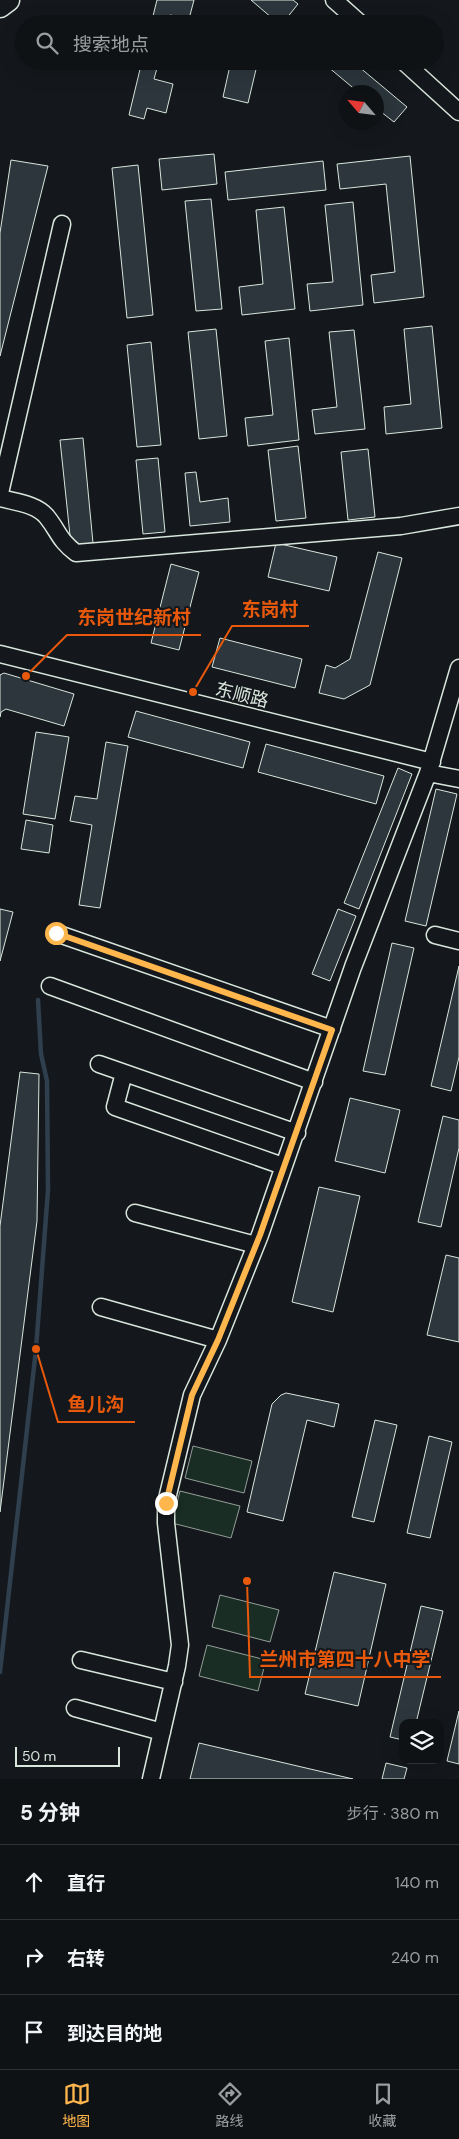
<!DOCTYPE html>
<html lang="zh">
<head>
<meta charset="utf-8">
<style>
	:root { --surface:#0f1215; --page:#181b1e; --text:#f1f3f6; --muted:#9b9ea0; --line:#2f3234; --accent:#ffb74d }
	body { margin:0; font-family:"DM Sans","Noto Sans SC",sans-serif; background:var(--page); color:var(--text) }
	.controls { position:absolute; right:15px; bottom:15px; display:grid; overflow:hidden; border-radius:10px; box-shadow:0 5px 20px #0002 }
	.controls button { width:45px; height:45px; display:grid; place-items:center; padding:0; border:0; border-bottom:1px solid var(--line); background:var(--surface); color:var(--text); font:25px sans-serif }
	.compass { position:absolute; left:339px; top:85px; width:45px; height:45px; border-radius:50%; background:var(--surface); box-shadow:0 5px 20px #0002; rotate:298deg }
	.scale { position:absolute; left:15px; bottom:12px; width:105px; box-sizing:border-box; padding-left:5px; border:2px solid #d8e6dc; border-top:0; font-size:14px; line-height:18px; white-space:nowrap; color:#d8e6dc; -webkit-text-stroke:4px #14181c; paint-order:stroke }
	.stop { position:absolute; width:15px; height:15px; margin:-11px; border:4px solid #ffb74d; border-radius:50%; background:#fff }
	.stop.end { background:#ffb74d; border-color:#fff; box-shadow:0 1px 5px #0008 }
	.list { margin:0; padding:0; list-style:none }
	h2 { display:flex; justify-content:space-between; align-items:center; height:65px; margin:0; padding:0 20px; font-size:21px }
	h2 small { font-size:16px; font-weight:400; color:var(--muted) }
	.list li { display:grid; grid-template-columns:32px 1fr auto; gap:15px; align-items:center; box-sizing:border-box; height:75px; padding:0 20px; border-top:1px solid var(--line) }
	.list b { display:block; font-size:19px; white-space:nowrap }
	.list em { font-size:16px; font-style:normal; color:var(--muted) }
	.icon { flex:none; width:28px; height:28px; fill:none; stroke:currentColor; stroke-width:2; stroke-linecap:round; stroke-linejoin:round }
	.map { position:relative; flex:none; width:459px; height:1779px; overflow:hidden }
	.search { position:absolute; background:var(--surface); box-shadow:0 5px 20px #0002; left:15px; right:15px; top:15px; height:55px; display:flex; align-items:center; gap:12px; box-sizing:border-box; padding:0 18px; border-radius:28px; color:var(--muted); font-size:19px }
	.sheet { height:290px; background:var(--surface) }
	nav { display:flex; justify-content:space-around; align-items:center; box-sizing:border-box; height:70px; border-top:1px solid var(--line); background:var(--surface); font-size:14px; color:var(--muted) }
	nav a { display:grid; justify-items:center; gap:2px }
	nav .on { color:var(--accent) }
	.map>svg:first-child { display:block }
</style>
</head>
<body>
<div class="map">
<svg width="459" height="1779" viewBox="0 0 459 1779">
	<rect width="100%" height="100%" fill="#14181c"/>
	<path fill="#1a2d24" stroke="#939e99" d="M193,1446L252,1461L244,1493L185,1478Z
		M180,1491L240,1506L231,1538L172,1523Z
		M220,1595L279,1610L270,1642L212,1627Z
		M207,1645L266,1660L258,1691L199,1676Z"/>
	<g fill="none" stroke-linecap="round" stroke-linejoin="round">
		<path stroke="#2f3f4d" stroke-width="4.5" d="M0,1672L36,1349L48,1190L47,1081L41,1054L38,1000"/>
	</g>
	<path fill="#2c363c" stroke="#d8e6dc" d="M157,0H194L189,19L170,15L168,24H151Z
		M251,0H293L298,4L282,24H279Z
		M299,17L308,24H294Z
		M142,61H159L154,79L173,84L166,113L147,108L144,119L129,115Z
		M160,61H179L178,66Z
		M231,61H258L248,103L223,97Z
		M321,61H352L407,107L394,122L376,108V92H358Z
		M214,154L217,184L162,190L159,159Z
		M410,156L424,297L374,303L371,275L395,272L386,184L340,189L337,164Z
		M11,160L48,166L0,356V233Z
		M323,161L326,190L228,200L225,172Z
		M138,165L153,315L127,318L112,168Z
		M211,199L222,309L196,311L185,201Z
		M353,202L363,305L310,311L307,284L333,282L325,205Z
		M284,207L295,309L242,315L239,287L263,284L256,210Z
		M432,326L442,428L386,434L384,407L411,404L404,329Z
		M216,329L227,436L199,439L188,332Z
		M354,330L365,429L315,434L312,410L337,407L329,332Z
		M289,338L299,440L248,446L245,418L273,415L265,341Z
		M151,342L161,445L137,447L127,345Z
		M83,438L93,543L71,545L60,440Z
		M298,446L306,518L276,521L268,450Z
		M368,449L375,517L348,520L341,452Z
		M158,458L165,532L143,534L136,460Z
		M196,472L200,502L228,498L230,522L190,526L185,473Z
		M276,543L337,557L329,591L268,577Z
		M378,552L402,558L370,685L344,699L319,693L326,665L335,668L350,659Z
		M171,564L199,572L179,650L151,643Z
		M220,638L302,659L295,688L212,667Z
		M4,673L74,694L64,726L6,709L1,712L0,717V675Z
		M136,711L250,742L243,768L128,737Z
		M36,732L69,737L55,819L23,814Z
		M106,742L128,746L100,908L79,905L92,825L70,821L75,796L97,799Z
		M266,744L384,776L376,804L258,772Z
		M398,768L412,774L359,909L344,903Z
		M436,789L457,794L426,926L405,921Z
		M26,820L53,825L49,853L21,849Z
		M0,909L13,912L0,961Z
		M338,909L356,916L330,981L312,974Z
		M392,943L414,948L385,1075L363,1071Z
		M459,966V1057L451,1091L431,1086Z
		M20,1072L39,1074L37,1221L0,1512V1226Z
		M350,1098L400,1110L385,1173L335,1161Z
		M443,1116L459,1120V1148L441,1227L418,1222Z
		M319,1187L360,1196L333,1312L292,1302Z
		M446,1255L459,1258V1342L427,1335Z
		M286,1393L339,1404L334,1427L307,1420L283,1521L247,1512L272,1404L281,1395Z
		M375,1420L397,1425L374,1522L352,1517Z
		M429,1436L452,1442L430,1538L407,1533Z
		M334,1572L386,1584L358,1706L305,1694Z
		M421,1606L443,1611L416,1723H403V1740L390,1737Z
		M459,1711V1764L447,1761Z
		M199,1743L353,1779H190Z
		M386,1763L407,1768L404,1779H382Z"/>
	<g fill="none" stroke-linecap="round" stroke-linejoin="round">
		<g stroke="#d8e6dc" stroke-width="19">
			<path id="minor" d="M334,0L361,24
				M403,61L459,112
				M0,493L62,224
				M0,498C15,502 37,504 47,517C59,532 59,540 76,553L401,526L459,516
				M0,654L432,762
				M459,668L428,773L459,779
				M56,933L332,1029
				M435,935L459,941
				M50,986L314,1082
				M99,1064L297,1133
				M124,1073L115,1107L283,1166
				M135,1213L256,1245
				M101,1307L218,1340
				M81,1660L174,1682
				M75,1708L162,1732
				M151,1779L177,1666L180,1645L166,1523V1503L192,1395L218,1340L260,1235L353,967L428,773"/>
		</g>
		<g stroke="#d8e6dc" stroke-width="25">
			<path id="highway" d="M0,6L8,0"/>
		</g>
		<use href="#minor" stroke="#14181c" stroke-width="16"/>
		<use href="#highway" stroke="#14181c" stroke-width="22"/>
	</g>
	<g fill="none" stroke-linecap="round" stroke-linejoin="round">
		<path stroke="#ffb74d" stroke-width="6" d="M56,933L332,1030L260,1235L218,1340L192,1395L166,1503"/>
	</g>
	<g text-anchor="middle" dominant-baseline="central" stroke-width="4" stroke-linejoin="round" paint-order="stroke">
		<g font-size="18" fill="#d8e6dc" stroke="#14181c">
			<text transform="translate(242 695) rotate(14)">东顺路</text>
		</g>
	</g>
	<path fill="none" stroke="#e8590c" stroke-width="2" d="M193 692L232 626H309M26 676L67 635H201M36 1349L58 1422H135M247 1581L250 1677H441"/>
	<g fill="#e8590c" stroke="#14181c" stroke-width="2">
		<circle cx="193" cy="692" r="5"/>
		<circle cx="26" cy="676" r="5"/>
		<circle cx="36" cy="1349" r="5"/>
		<circle cx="247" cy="1581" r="5"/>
	</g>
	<g font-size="19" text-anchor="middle" font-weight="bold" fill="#e8590c" stroke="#14181c" stroke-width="4" stroke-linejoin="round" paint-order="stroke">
		<text x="270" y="616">东岗村</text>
		<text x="134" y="624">东岗世纪新村</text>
		<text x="96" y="1411">鱼儿沟</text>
		<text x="345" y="1666">兰州市第四十八中学</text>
	</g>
</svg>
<div class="controls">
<button><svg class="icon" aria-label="layers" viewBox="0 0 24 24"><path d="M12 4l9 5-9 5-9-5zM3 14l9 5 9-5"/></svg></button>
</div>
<svg class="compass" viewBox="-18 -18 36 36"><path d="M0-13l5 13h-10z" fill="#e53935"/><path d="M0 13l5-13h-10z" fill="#9b9ea0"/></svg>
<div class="scale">50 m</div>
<div class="stop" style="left:56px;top:933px"></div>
<div class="stop end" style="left:166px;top:1503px"></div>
<div class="search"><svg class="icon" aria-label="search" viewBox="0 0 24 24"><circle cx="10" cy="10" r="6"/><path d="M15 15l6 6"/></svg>搜索地点</div>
</div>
<section class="sheet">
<h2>5 分钟<small>步行 · 380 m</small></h2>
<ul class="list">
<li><svg class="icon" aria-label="ahead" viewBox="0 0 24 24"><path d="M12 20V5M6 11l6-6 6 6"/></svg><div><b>直行</b></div><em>140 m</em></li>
<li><svg class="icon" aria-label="right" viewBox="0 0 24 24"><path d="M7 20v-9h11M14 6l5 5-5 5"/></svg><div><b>右转</b></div><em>240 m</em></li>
<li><svg class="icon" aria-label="arrive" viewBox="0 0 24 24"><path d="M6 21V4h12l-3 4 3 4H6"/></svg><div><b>到达目的地</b></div></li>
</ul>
</section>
<nav>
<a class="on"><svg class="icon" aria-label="map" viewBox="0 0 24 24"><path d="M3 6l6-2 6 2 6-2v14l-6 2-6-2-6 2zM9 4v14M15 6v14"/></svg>地图</a>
<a><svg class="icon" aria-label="directions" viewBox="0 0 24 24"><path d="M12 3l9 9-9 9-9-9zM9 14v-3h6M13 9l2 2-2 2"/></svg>路线</a>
<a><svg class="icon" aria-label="saved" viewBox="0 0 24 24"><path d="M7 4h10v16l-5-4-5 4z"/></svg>收藏</a>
</nav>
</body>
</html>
